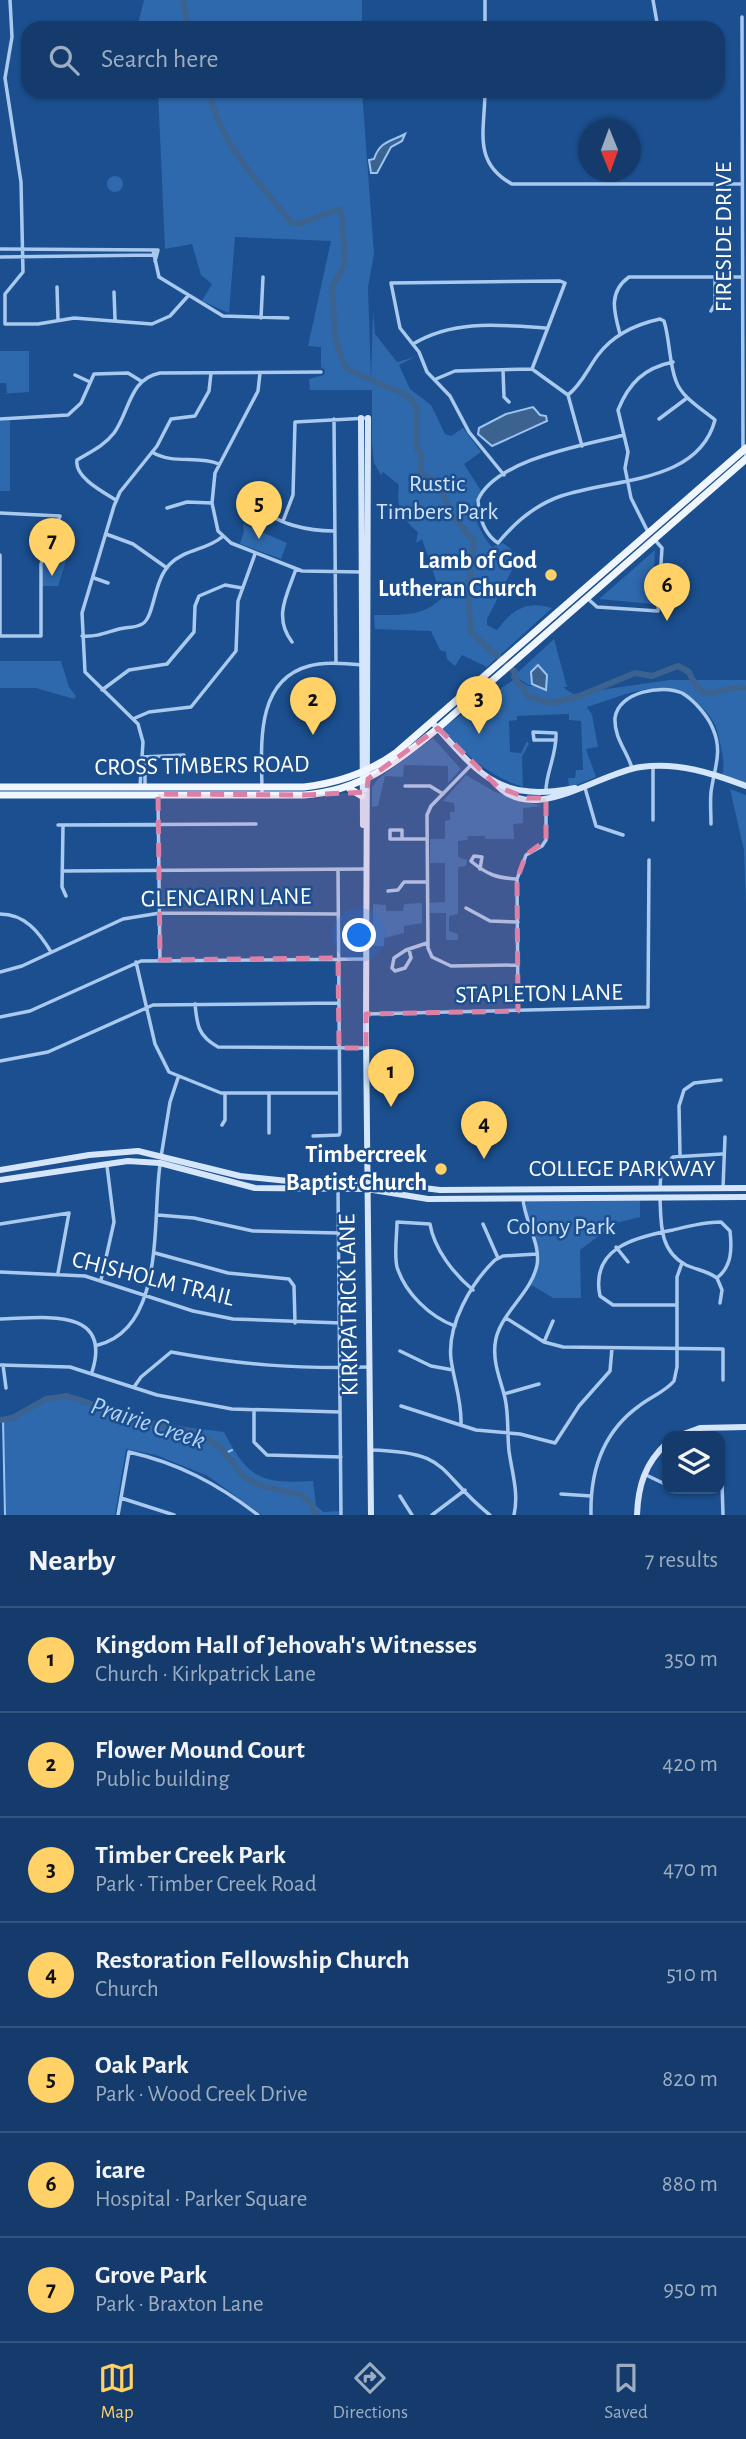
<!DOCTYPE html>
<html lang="en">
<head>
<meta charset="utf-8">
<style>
	:root { --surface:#143b6b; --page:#1d4271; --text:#f1f3f6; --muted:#9dadc1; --line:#33557e; --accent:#ffd166 }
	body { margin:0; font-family:"Alegreya Sans",sans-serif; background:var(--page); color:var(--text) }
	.controls { position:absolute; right:21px; bottom:21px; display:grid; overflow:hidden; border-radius:14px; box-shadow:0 2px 5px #0004 }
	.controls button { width:63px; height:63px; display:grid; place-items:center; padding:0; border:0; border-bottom:2px solid var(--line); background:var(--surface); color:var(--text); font:35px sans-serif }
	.compass { position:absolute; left:578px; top:119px; width:63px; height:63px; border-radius:50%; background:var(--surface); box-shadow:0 2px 5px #0004; rotate:179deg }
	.you { position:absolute; left:360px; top:936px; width:24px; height:24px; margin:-18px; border:5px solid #fff; border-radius:50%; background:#1a73e8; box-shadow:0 0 0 10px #1a73e833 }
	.badge { display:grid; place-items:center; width:46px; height:46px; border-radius:50%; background:var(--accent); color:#111; font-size:23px; font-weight:700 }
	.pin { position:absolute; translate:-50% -58px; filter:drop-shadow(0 2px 4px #0008) }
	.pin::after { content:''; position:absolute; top:37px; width:24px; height:21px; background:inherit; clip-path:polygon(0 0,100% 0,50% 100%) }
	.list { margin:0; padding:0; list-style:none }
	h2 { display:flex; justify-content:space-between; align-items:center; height:91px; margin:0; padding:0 28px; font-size:30px }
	h2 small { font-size:23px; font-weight:400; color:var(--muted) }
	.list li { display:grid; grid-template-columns:46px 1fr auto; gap:21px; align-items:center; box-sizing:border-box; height:105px; padding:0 28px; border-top:2px solid var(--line) }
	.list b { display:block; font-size:26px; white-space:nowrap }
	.list p { margin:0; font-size:23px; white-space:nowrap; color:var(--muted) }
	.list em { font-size:23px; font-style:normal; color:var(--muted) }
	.icon { flex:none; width:38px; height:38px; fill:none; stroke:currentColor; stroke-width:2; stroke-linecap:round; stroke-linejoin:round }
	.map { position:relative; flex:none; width:746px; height:1515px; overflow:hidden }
	.search { position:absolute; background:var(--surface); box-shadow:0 2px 5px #0004; left:21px; right:21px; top:21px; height:77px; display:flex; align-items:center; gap:18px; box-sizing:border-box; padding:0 24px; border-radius:21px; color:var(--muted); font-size:26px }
	.sheet { height:826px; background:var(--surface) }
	nav { display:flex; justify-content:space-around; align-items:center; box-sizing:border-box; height:98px; border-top:2px solid var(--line); background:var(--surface); font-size:19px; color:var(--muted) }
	nav a { display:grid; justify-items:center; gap:4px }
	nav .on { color:var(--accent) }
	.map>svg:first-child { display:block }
</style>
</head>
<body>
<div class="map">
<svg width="746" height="1515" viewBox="0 0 746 1515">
	<rect width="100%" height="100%" fill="#1b4f8f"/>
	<path fill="#2e69ad" d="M144,0H362V28H137Z
		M158,91H362L374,254L368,287L371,379L373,312L375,334L397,362L415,357L399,365L410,389L431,405L445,434L451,436L463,428L481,452L464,464L481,491C467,508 479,532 492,547L503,543L519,556L487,619V625L497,630C512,610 526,600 552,608L487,667L462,655L455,666L447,659L446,652L440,650L431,631L375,629L374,615C400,615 423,617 442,598L422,539L416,543L418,532C401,519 396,506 399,485L383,472L381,475L374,463L372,444V390H310L309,379L324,375L325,370L321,367V347L308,346L331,241L235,237L229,313L202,301L212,284L201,275L192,244L165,249Z
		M107 184a8 8 0 1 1 16 0a8 8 0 1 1-16 0Z
		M0,351H29V392L0,394L7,393L6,383H0Z
		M10,420V491H0V421Z
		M243,524L287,543L281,559L240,544L244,531Z
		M52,545L68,554L58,586H42L43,565Z
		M655,550L652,604L599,599Z
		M554,639L567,687H563L573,694L669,680H746V783L722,776C726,761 721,749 718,734C715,722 710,716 702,707C669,671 627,695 587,707L592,715L598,747L586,749L596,777L569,788L568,778H575L576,770H583L581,721L569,720V714L517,716V720L509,721L510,752L521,753L527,741L529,744L522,757L523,787C487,775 467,756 442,728L515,679L529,686H543L529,685L514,676Z
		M0,661H61L69,687L76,696L74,699L36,688H0Z
		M433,738L461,769L448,783V766L404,765L403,777L385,776L378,806L372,807V787L378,779Z
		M466,775L495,792L541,806L523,808V823L513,824L514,839H486L485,836H468L467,840L458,841V857L467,860L466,866L458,867V914L449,916V931L458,934V940H446V913H430L429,903L445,902V863H430V839H445V821L450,820V812H455L454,803L443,801Z
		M730,789L746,795V906L744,850Z
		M422,903V923L404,926V933L384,938V946H373V904L386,905V911H403L404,904Z
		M527,1199H640V1217L616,1223L580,1250L581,1298H553L530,1284C556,1242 519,1233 527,1199Z
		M61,1394L77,1396L155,1423L224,1432C248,1478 260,1484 313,1481L316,1506L323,1512L340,1511V1515H262L208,1476L156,1455L126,1449L115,1515H4V1418C25,1413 40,1399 61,1394Z"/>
	<path fill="#3c6290" stroke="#9cc4f0" stroke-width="2" d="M405,134L402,141L391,147L377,173H371L369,160L374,159C380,141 390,142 405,134Z
		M533,407L540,415L546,416L547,421L492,446L478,434L479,428L506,414Z
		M538,665L547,675L546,690L532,684L531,672Z"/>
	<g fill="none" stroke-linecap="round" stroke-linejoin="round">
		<path stroke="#9cc4f0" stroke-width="2" d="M3,1420L5,1515
			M226,1453L232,1450"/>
		<path stroke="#3c6290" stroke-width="6" d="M183,0L188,28
			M209,91C219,143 259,182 291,222L300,224L339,209L342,214L345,265L332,287L335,337L344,365L351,371L408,396L417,407V449L422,455L420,473L437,482L452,515L474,541L468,592L471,632L515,672L514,677L528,696L552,703L577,697L635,673L652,676L678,666L689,672C705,711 718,684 746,688
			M0,1420L12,1418L46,1399L67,1396L141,1421L198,1433L221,1448L244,1477L262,1486L301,1495L310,1502L316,1515"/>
		<path stroke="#a9c9ee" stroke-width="3.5" d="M10,0L12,37L5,78L21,182L23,272L5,294V324H38L74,318L152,324L170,316L188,296
			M485,0V28
			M653,0L658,28
			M742,17L743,451L746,455
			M485,91C485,130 472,162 512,184H740
			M652,93L654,91
			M0,249L158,250L155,261
			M153,250L159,277L223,316L288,318
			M0,257L155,255
			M57,287L58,320
			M114,292L115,319
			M711,311L715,304V277
			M261,318L263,277
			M620,334C614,312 608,292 629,277H741
			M413,344C454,319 501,325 547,328
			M503,370L504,397L509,402
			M260,373L258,391L215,473L212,503L218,531L231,543L302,571L361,572
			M75,375L90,382
			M436,379L455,371L532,369L568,395L582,446
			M568,395C582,384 588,368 598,355C613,335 637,324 660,319L664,321C670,340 669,363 676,381C682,398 702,409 715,420C698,484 613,478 561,496C535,505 515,522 498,543C484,534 479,516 478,500C496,459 585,445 624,435
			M0,419L68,415L81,403L94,374L128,373L141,381
			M334,419L336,663
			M659,419L687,398
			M152,452C173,465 197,455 219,464
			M504,475L469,432L450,396L427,372L419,352L400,328L391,283L560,281L565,283L532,369
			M260,494V505C274,525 311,531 334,531
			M116,500C103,492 74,477 77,460C90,452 104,446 114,433C130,411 129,379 160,373L321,372
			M167,508L187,502L212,503
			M0,513L60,516L41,564V636H0V555
			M283,521L293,495L295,422L368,418
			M106,534L133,544L167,568
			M649,534L631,498L625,468L628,452L618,410C629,383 644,368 673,362
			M94,578L108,583
			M587,598L597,607L658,611L662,548L654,539
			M82,636C97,637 105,633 119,629C126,627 134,628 140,625C155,621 152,582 170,564C185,549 207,550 222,537
			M292,642C273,617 287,595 296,569
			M102,690L129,670L167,664L194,632L195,606L199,596L225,585L242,588
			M135,718L149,712L191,707L236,651L238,601L255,554
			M142,757L184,755
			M142,759L145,763V787
			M470,766L431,806L427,815L428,948L432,957L451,966L518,965
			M653,766V820
			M632,768C627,751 614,738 615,718C618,692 662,684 682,693C694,700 708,716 713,729C723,752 714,769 711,792C710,802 711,813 711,824
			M405,786H430L443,794
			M140,787L143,742L138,724L85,672L82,613L114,506L120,492L157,446L171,419L195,416L209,391L211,373
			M585,788L596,826L623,835
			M546,792C545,775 557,755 556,733L533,732L534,740H556
			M158,794L160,960
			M262,794C262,750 253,681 309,666C326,661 346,664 364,665
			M58,825L256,824
			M63,826L62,887L66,896
			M402,839V830H390V839H427
			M480,869L482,857L474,856L471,861L472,862C488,875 497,878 517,879
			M62,871L366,869
			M388,891L398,890L404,882H426
			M466,908L490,921L518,922
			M0,914C25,914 39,932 51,952
			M409,949L411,958L405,968L395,971L392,968L394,958L406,950L427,943
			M136,962L155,1044L169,1072L221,1093H339
			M0,972L22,966L123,919L160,913L338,914
			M195,1004C197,1025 198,1036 218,1047L366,1048
			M518,1010L517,879L526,855L542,846L546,840V800
			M366,1014L648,1007L649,860
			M0,1017L30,1011L141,961L366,959
			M0,1061L48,1052L153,1005L339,1003
			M222,1125L225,1120V1094
			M269,1133V1093
			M313,1136L339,1135L340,1132L338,869
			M680,1154L679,1106L684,1090L694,1083L721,1080
			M161,1157L170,1102L178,1078
			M338,1188L341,1515
			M723,1188L725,1137
			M660,1189L661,1171L673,1157L722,1154
			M660,1197C661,1223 659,1251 686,1265C697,1270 708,1271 717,1278L722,1290L720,1303
			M158,1215L194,1218L253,1231L338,1233
			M0,1224L69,1213L58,1273
			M483,1224L498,1258
			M616,1247L628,1262
			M155,1253L228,1273L289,1279L294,1286L295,1323
			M0,1272L85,1276L193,1311L233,1319L340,1323
			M101,1280L114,1222L107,1166
			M677,1305H613L600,1296C590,1248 635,1237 673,1230C689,1226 704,1222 721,1222L730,1231C732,1249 732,1266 717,1278
			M506,1318L544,1342L563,1347L723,1349V1380
			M0,1319C43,1318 113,1306 92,1372
			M455,1326C430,1317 405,1293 397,1267C394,1254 397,1235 397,1222L430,1224C434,1249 454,1274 473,1290
			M544,1342L553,1321
			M98,1345C166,1328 152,1217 160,1165
			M400,1351L431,1366L453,1370
			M0,1365L70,1367L157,1395L232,1409L340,1412
			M3,1365L6,1388
			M134,1387L141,1377L171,1352C241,1365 298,1369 369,1367
			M504,1394L539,1384
			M401,1406L476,1430L520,1434L555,1443L579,1406L610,1371L612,1348
			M254,1411V1442L267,1455L341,1457
			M461,1425C462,1401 454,1382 451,1359C447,1325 471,1283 495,1260L503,1256L537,1254
			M370,1450C453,1452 435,1471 490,1515
			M644,1474L667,1485
			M722,1482L723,1515
			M672,1489L674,1491
			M561,1494L591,1496
			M400,1496L412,1515
			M121,1498L174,1515
			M118,1515L129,1452C178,1463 218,1484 258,1515
			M432,1515L465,1490
			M514,1515C519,1493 512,1473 509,1451C507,1433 509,1416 505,1398C501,1381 493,1364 495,1345C497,1315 531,1295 537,1265C541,1243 524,1221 523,1198
			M591,1515C590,1472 603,1432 639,1406C650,1397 665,1392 674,1381L677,1367V1277L682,1263"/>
		<path stroke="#d6e6fa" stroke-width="6" d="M361,418L363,825
			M368,418L366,1036L371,1515
			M432,722C479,774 498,803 575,788
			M494,782C532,828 599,772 641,767C678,762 712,773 746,786
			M0,1170L89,1155L138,1151L240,1176L288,1181H367L440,1190L746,1188
			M0,1180L128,1161L160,1163L255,1188L367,1189L428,1199L746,1197
			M678,1436L700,1428L746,1427
			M637,1515C638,1486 645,1463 667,1443"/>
		<path stroke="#f0f6ff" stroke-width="7" d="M0,787H304C338,783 368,773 397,752L746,448
			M350,789L362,796
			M0,795H304C360,791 396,763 438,728L746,459"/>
	</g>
	<path fill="#dd80a5" fill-opacity="0.2" stroke="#dd80a5" stroke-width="5" stroke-dasharray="14 9" stroke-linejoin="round" d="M438,728L498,787L527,798H546V840L526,855L517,879L518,1011L366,1014V1048H339L338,958L160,960L158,794L304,795L367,792L368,779Z"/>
	<g fill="#ffd166" stroke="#1b4f8f" stroke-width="2.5">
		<circle cx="551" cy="575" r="7"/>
		<circle cx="441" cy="1169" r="7"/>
	</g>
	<g text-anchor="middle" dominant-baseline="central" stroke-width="5" stroke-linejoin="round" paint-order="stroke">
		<g font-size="24" fill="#fff" stroke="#1b4f8f">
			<text transform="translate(724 237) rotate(-90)">FIRESIDE DRIVE</text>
			<text transform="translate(202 766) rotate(-1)">CROSS TIMBERS ROAD</text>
			<text transform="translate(226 898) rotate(-1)">GLENCAIRN LANE</text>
			<text transform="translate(539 994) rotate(-1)">STAPLETON LANE</text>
			<text x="622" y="1169">COLLEGE PARKWAY</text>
			<text transform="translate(153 1279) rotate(14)">CHISHOLM TRAIL</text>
			<text transform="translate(349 1305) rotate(-91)">KIRKPATRICK LANE</text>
		</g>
		<g font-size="24" fill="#cfe3fa" stroke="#1b4f8f">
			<text x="437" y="484">Rustic<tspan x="437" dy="28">Timbers Park</tspan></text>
			<text x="561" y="1227">Colony Park</text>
		</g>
		<g font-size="24" font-weight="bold" fill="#fff" stroke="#1b4f8f" text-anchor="end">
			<text x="537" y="561">Lamb of God<tspan x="537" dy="28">Lutheran Church</tspan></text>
			<text x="427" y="1155">Timbercreek<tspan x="427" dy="28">Baptist Church</tspan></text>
		</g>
		<g font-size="26" font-style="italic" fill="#b5d3f5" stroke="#1b4f8f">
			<text transform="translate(148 1423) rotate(18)">Prairie Creek</text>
		</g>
	</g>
</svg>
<div class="controls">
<button><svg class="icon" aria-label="layers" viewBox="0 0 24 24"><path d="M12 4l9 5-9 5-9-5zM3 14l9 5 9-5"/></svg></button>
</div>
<svg class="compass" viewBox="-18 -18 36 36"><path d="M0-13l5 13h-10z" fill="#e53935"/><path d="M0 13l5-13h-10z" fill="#9dadc1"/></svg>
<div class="you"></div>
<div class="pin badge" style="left:391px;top:1107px">1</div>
<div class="pin badge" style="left:313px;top:735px">2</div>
<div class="pin badge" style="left:479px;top:734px">3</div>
<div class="pin badge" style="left:484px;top:1159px">4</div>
<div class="pin badge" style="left:259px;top:539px">5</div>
<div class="pin badge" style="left:667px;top:621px">6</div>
<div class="pin badge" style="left:52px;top:576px">7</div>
<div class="search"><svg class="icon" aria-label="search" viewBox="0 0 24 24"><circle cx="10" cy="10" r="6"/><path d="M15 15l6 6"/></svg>Search here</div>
</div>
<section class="sheet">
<h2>Nearby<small>7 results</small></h2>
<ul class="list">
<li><span class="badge">1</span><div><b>Kingdom Hall of Jehovah's Witnesses</b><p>Church · Kirkpatrick Lane</p></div><em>350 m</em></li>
<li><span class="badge">2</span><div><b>Flower Mound Court</b><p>Public building</p></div><em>420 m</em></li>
<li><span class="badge">3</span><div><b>Timber Creek Park</b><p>Park · Timber Creek Road</p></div><em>470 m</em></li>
<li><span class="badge">4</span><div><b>Restoration Fellowship Church</b><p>Church</p></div><em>510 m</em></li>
<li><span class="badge">5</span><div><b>Oak Park</b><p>Park · Wood Creek Drive</p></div><em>820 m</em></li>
<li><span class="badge">6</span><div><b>icare</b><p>Hospital · Parker Square</p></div><em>880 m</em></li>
<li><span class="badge">7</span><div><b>Grove Park</b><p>Park · Braxton Lane</p></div><em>950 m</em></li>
</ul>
</section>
<nav>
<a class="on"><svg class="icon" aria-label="map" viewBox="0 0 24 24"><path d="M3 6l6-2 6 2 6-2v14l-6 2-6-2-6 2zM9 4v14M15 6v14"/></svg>Map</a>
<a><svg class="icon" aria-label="directions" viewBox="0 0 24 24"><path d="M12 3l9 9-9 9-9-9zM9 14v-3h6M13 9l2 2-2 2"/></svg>Directions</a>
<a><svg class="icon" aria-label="saved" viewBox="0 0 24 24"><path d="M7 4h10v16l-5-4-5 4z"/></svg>Saved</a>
</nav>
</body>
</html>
